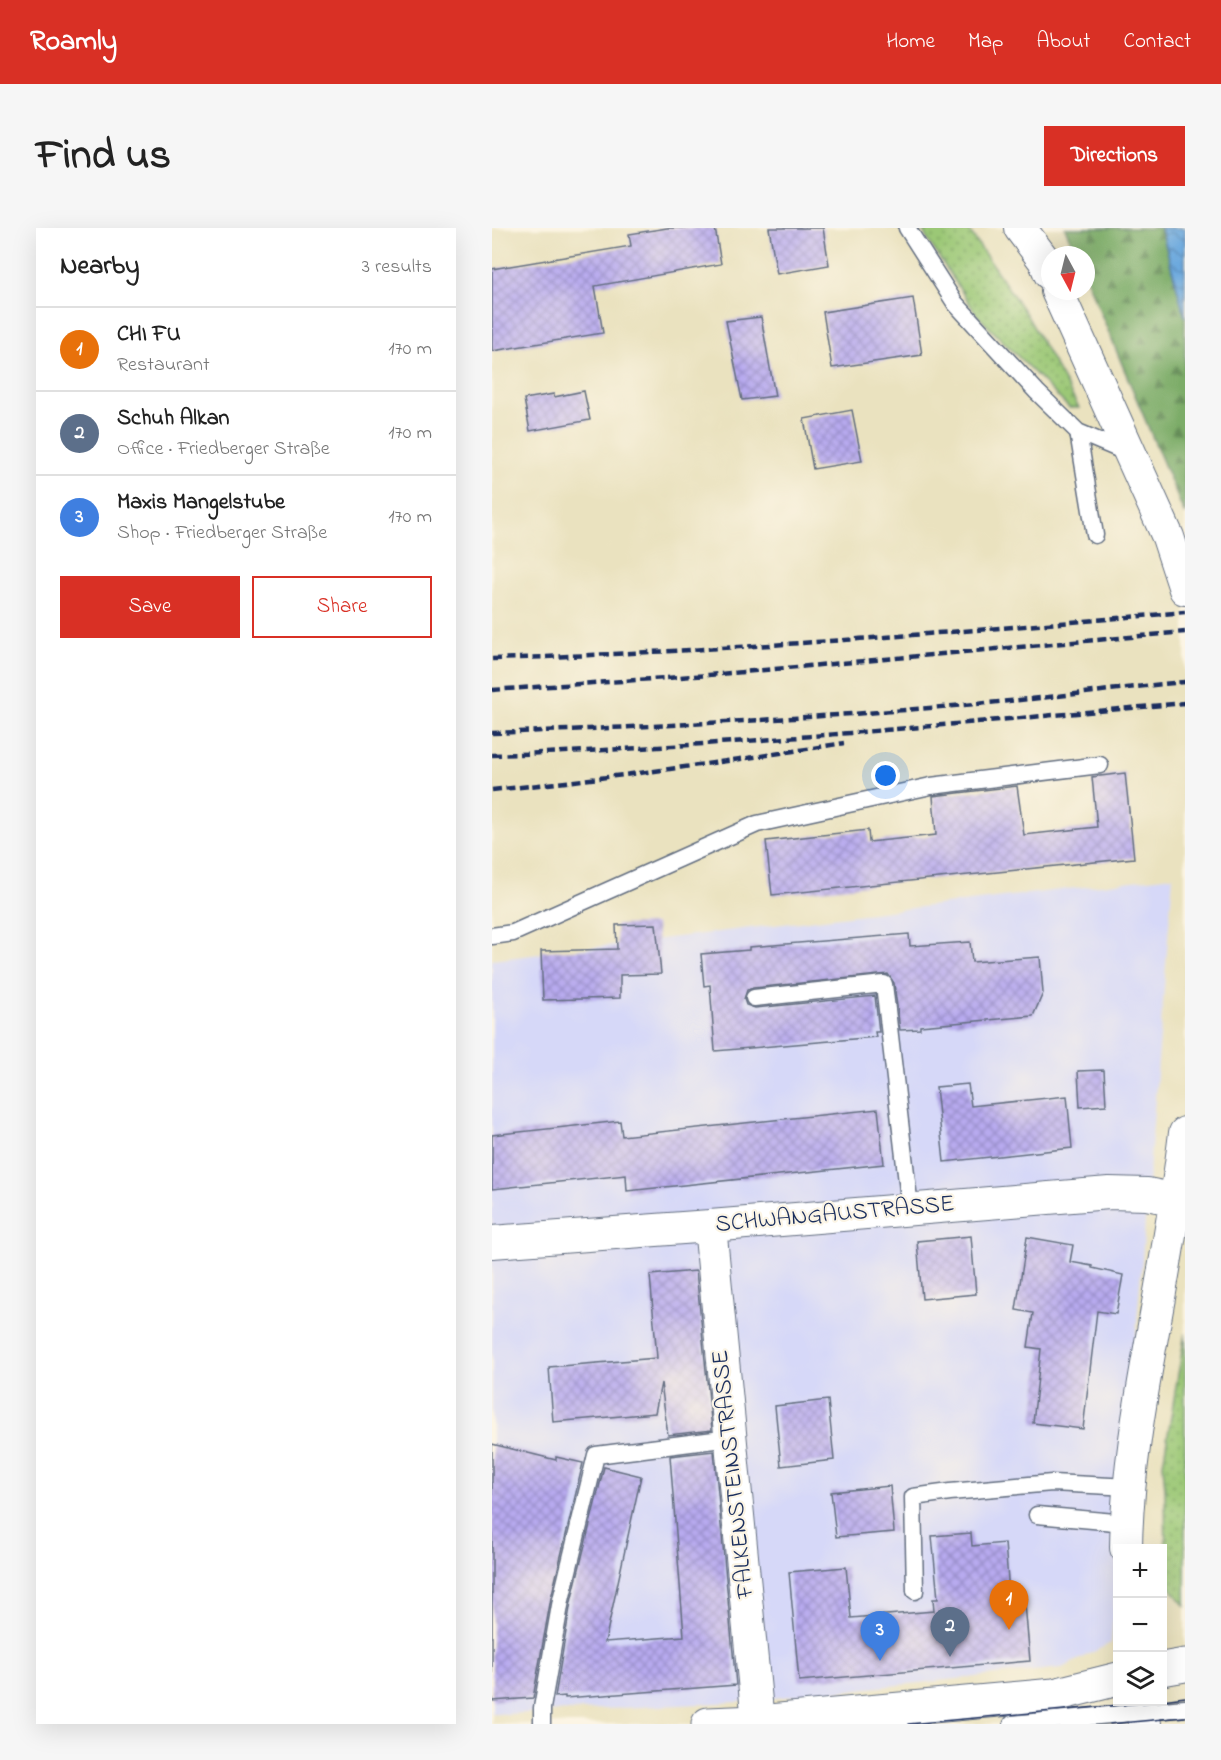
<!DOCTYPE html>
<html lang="en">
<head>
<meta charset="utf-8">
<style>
	:root { --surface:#fff; --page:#f6f6f6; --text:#222; --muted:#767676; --line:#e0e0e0; --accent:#d93025 }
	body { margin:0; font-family:"Indie Flower",sans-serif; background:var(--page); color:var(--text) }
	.controls { position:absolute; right:18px; bottom:18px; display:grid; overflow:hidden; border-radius:0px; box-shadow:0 6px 24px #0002 }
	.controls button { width:54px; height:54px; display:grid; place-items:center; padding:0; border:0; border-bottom:2px solid var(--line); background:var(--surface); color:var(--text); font:30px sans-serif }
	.compass { position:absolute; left:549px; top:18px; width:54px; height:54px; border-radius:50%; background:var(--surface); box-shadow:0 6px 24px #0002; rotate:173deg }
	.you { position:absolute; left:394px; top:548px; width:21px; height:21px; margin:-15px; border:4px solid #fff; border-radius:50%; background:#1a73e8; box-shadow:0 0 0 9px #1a73e833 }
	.badge { display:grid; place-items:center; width:39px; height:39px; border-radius:50%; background:var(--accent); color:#fff; font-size:20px; font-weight:700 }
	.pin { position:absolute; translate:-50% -50px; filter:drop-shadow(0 2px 3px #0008) }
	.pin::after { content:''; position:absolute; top:32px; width:21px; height:18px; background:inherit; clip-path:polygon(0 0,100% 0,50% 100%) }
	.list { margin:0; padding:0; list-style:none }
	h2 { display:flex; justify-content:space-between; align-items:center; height:78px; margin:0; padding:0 24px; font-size:26px }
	h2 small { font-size:20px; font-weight:400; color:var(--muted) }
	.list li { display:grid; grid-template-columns:39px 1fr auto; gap:18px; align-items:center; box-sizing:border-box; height:84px; padding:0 24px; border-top:2px solid var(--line) }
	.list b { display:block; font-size:22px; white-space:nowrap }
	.list p { margin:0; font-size:20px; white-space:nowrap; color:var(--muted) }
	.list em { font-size:20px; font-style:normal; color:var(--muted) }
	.actions { display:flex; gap:12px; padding:18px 24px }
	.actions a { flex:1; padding:14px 0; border:2px solid var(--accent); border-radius:0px; text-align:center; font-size:21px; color:var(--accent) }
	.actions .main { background:var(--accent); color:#fff }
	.icon { flex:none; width:33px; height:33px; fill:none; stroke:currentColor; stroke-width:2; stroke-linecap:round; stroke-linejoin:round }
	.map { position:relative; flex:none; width:693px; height:1496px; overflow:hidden; border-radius:0px }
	header { display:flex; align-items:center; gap:36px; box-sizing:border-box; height:84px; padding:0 30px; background:var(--accent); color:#fff }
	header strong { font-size:28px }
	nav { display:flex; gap:33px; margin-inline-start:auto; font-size:21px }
	.intro { display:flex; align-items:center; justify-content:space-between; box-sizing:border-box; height:144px; padding:0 36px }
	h1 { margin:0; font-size:42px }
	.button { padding:15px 27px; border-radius:0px; background:var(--accent); color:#fff; font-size:21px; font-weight:700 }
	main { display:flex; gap:36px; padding:0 36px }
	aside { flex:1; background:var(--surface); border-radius:0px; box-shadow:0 6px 24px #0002 }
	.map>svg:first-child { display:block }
</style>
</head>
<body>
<header>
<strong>Roamly</strong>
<nav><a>Home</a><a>Map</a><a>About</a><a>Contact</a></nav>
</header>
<div class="intro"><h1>Find us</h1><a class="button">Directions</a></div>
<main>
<aside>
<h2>Nearby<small>3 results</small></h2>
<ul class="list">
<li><span class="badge" style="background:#e8710a">1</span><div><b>CHI FU</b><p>Restaurant</p></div><em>170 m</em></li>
<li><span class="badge" style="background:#5c6f8a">2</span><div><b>Schuh Alkan</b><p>Office · Friedberger Straße</p></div><em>170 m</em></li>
<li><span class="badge" style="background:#3f7fe0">3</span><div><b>Maxis Mangelstube</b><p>Shop · Friedberger Straße</p></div><em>170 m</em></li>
</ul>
<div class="actions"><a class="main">Save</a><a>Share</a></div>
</aside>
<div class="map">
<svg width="693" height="1496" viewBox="0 0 693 1496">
	<defs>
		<pattern id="grass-dots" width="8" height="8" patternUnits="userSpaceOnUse" patternTransform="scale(1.5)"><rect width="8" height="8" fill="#9bc876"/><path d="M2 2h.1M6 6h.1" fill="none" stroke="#7ea364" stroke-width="1.8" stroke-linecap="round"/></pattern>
		<pattern id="forest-firs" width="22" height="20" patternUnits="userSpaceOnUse" patternTransform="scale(1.5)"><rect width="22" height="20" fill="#7cac67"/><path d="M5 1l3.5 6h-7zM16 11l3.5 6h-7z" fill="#658c58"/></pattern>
		<pattern id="water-waves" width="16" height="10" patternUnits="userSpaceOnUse" patternTransform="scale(1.5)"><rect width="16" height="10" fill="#6ca9de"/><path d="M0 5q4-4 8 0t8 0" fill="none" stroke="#588ab7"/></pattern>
		<pattern id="building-cross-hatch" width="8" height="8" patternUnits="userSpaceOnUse" patternTransform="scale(1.5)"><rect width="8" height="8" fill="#b8aaef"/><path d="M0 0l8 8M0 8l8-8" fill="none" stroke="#958bc5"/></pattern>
	</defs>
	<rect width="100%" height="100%" fill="#fcf5e5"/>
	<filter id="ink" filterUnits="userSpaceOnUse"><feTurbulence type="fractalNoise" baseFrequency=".0167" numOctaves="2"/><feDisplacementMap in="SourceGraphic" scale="12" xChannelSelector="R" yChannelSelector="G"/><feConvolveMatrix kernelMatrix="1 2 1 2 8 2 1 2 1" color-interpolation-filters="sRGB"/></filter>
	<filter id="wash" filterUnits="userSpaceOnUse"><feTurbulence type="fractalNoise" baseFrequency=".008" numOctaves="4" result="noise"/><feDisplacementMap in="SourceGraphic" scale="24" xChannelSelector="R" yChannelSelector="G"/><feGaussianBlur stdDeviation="1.35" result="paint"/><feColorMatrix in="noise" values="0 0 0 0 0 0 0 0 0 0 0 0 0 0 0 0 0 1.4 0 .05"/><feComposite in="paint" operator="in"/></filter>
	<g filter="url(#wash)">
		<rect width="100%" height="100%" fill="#eae2bf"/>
		<path fill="#d6d8f8" d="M681,648L619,1415L570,1440L244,1474L15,1486L0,1485V732Z"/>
		<path fill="url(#grass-dots)" stroke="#5b7c6a" stroke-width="1.5" d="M430,0H475L534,86L587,180H577L485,87L435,11Z
			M693,1105V1378L678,1360L674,1341L673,1261L671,1236Z"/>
		<path fill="url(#forest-firs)" stroke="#4c6e62" stroke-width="1.5" d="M573,0H669L693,89V287L594,50V27H585Z"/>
		<path fill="url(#water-waves)" stroke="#446c9e" stroke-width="1.5" d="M669,0H693V89Z"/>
		<g id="blocks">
			<path fill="url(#building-cross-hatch)" d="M175,0H223L229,36L103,58L111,105L0,123V41L139,18L137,6Z
				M277,0H331L337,37L285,46Z
				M421,70L430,127L340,140L331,84Z
				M269,89L283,168L250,172L234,93Z
				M92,163L98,192L38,203L32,171L62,166V169Z
				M360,182L370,233L321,241L312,191Z
				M633,545L642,630L280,667L274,613L376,602L377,614L444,607L441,568L525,558L532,607L605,599L600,549Z
				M164,696L169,746L128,747V770L51,772L49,723L125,721L124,697Z
				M417,706L418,718L478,714L480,734L548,729L551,765L541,788L428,798V801L408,802L402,755L396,746L261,760L255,762L252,771L254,777L263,780L383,768L387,804H383L384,809L223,823L218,757L212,758L209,726L257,722V719Z
				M612,842L614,877L588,879L586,843Z
				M476,856L479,878L575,868L580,920L452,934L444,859Z
				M386,881L392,936L135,963L134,947L0,961V907L128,893L130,908Z
				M479,1008L484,1066L430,1071L425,1013Z
				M535,1009L581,1017L578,1034L600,1038V1040L631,1047L624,1086L605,1083L591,1201L541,1195L549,1121L536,1119L541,1085L524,1082Z
				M204,1043L220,1202L176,1207L169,1155L163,1185L61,1194L57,1139L165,1130L158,1047Z
				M336,1172L342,1232L289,1238L283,1178Z
				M0,1216L64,1232V1229L91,1235L59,1370L41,1470L0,1473Z
				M222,1223L244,1457L73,1470V1468L63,1469L79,1374L112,1239L149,1248L113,1414L192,1408L178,1228Z
				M398,1258L402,1304L344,1309L339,1264Z
				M479,1305L480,1318L513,1315L517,1365L532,1364L538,1433L307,1453L297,1344L354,1339L359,1390L442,1383L441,1371H446L440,1308Z"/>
		</g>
	</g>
	<g filter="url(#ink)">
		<use href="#blocks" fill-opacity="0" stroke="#636e80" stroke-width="1.5"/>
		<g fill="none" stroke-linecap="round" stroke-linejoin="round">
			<g stroke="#636e80" stroke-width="19">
				<path id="service" d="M415,0L463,75L545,164L586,204L638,226
					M586,204L603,307
					M0,708L21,705L265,596L439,558L608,537
					M262,770L392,756L418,980
					M545,1287L634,1295
					M423,1363L421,1269L458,1264L560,1255L638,1259
					M50,1496V1480L69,1372L104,1227L238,1210
					M520,1496L693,1480"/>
			</g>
			<g stroke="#636e80" stroke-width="34">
				<path id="minor" d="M528,0L552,32L558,46
					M565,63L676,309L693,361
					M218,998L266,1494
					M0,1014L218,998L617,965L655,966L685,972
					M634,1320C635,1247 648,1175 661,1103C673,1037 685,972 693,905
					M649,1474L653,1496"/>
			</g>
			<g stroke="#636e80" stroke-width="35">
				<path id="primary" d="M670,1441L693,1437
					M216,1496L266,1494L562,1467L626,1451"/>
			</g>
			<use href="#service" stroke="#fff" stroke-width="16"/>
			<use href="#minor" stroke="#fff" stroke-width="32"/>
			<use href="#primary" stroke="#fff" stroke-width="33"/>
			<path stroke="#1b2f5e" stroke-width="1.5" d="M670,1472L693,1469
				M416,1496L660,1474
				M618,1496L693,1489"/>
			<path stroke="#1b2f5e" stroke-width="4.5" stroke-dasharray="9 4.5" stroke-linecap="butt" d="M0,431C232,423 462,405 693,384
				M0,462L217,447L693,404
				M0,505C183,498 366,488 548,470C597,465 645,458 693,454
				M0,527C232,519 462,496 693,475
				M0,562C118,550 235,534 352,515"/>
		</g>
	</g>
	<g text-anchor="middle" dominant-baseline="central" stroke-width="4.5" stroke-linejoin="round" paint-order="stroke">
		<g font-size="24" fill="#1b2f5e" stroke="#fcf5e5">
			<text transform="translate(343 987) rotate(-5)">SCHWANGAUSTRASSE</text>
			<text transform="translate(242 1246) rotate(-96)">FALKENSTEINSTRASSE</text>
		</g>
	</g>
</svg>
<div class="controls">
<button>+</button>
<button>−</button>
<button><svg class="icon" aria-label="layers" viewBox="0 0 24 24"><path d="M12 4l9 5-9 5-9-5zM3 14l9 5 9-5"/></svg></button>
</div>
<svg class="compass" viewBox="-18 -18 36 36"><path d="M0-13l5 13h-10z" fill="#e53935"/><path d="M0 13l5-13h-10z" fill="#767676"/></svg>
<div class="you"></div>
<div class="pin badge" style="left:517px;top:1402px;background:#e8710a">1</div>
<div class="pin badge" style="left:458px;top:1429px;background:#5c6f8a">2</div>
<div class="pin badge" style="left:388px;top:1433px;background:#3f7fe0">3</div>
</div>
</main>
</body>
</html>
